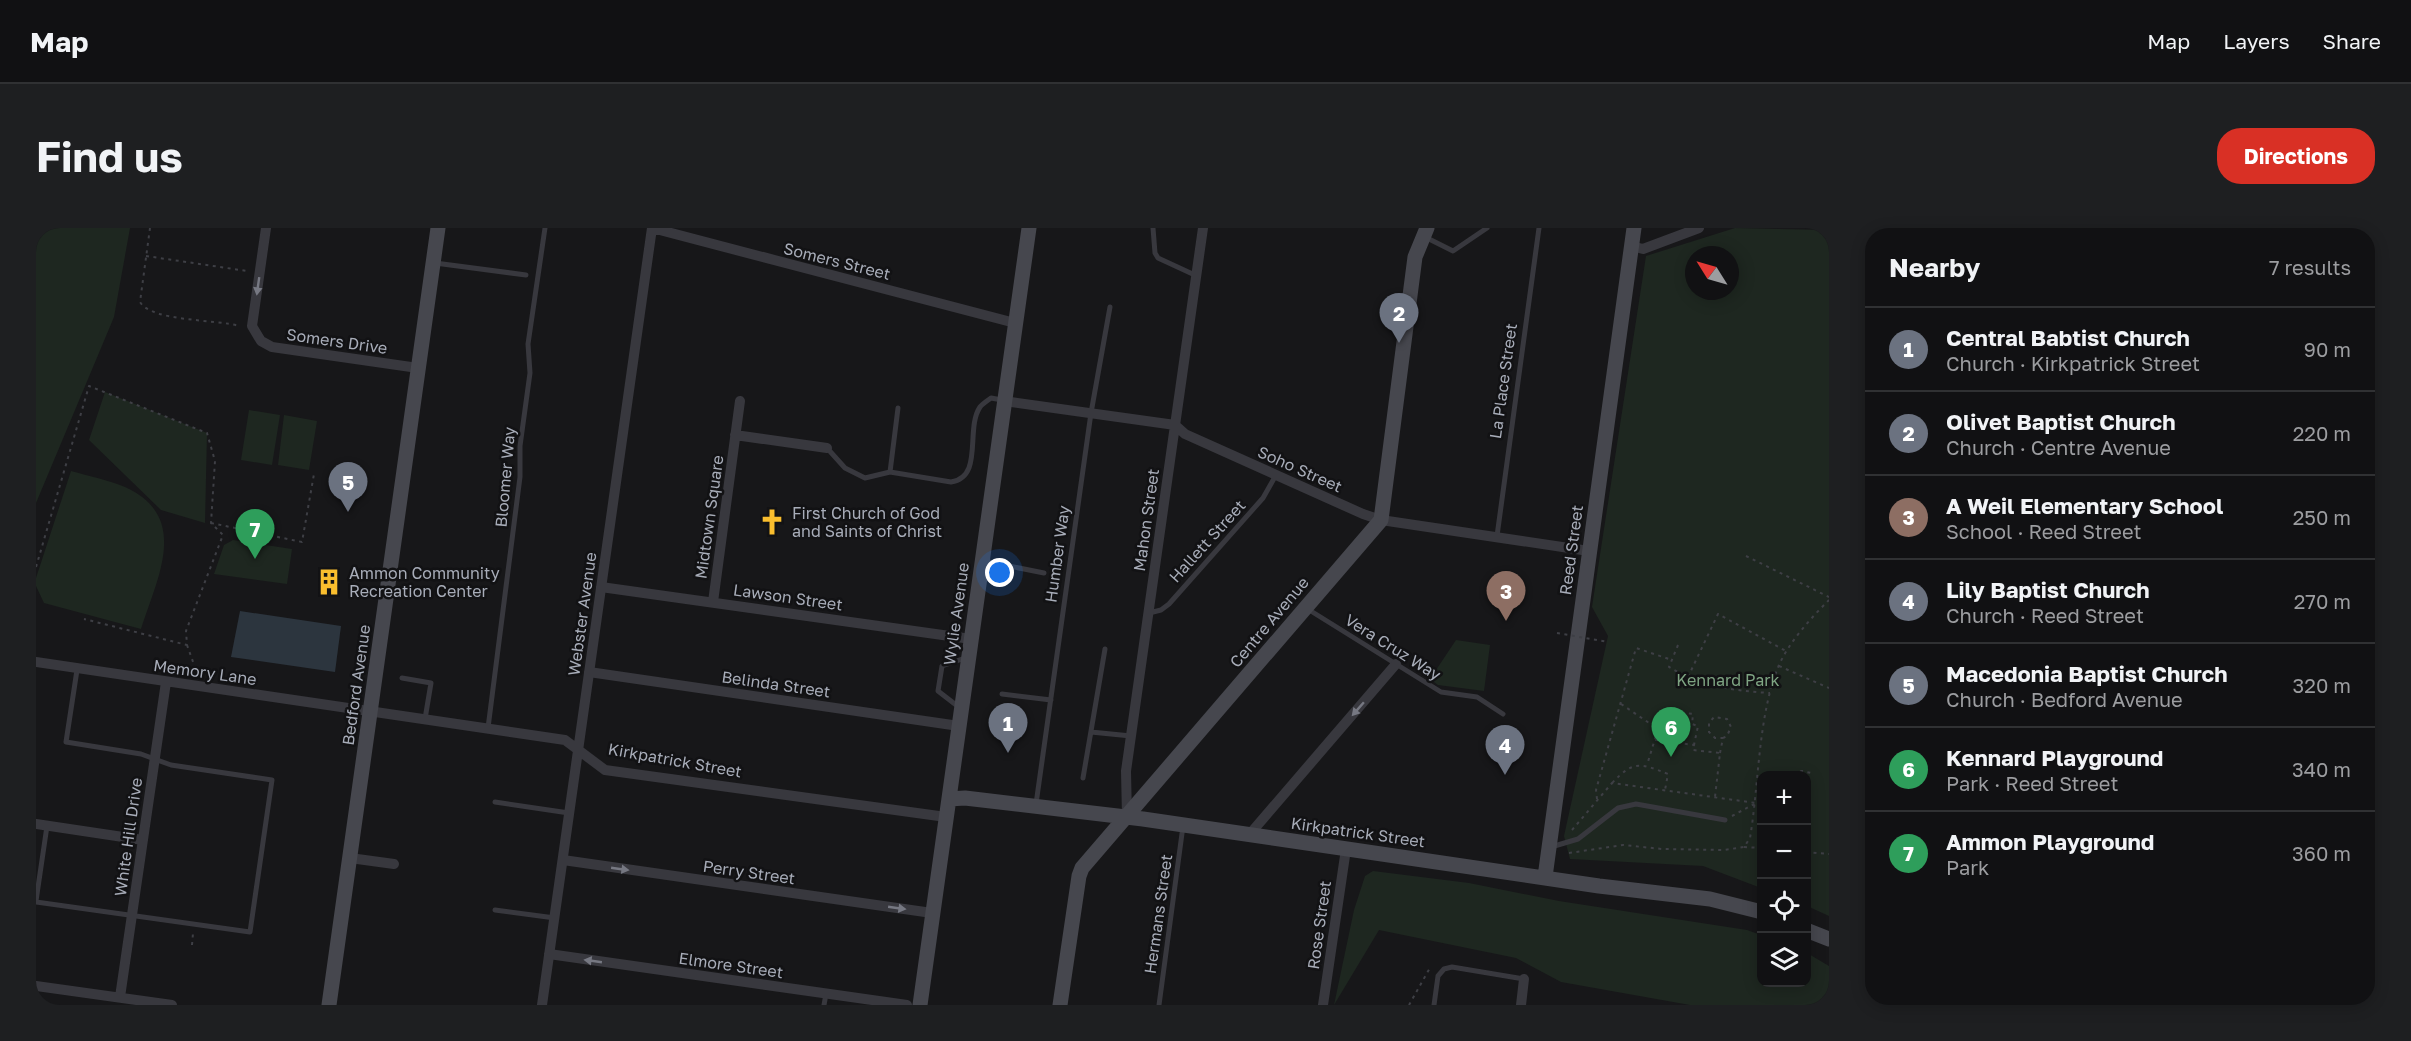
<!DOCTYPE html>
<html lang="en">
<head>
<meta charset="utf-8">
<style>
	:root { --surface:#111113; --page:#1e1f21; --text:#f1f3f6; --muted:#9c9da0; --line:#303133; --accent:#d93025 }
	body { margin:0; font-family:"Golos Text",sans-serif; background:var(--page); color:var(--text) }
	.controls { position:absolute; right:18px; bottom:18px; display:grid; overflow:hidden; border-radius:12px; box-shadow:0 3px 15px #0003 }
	.controls button { width:54px; height:54px; display:grid; place-items:center; padding:0; border:0; border-bottom:2px solid var(--line); background:var(--surface); color:var(--text); font:30px sans-serif }
	.compass { position:absolute; left:1649px; top:18px; width:54px; height:54px; border-radius:50%; background:var(--surface); box-shadow:0 3px 15px #0003; rotate:307deg }
	.you { position:absolute; left:964px; top:345px; width:21px; height:21px; margin:-15px; border:4px solid #fff; border-radius:50%; background:#1a73e8; box-shadow:0 0 0 9px #1a73e833 }
	.badge { display:grid; place-items:center; width:39px; height:39px; border-radius:50%; background:var(--accent); color:#fff; font-size:20px; font-weight:700 }
	.pin { position:absolute; translate:-50% -50px; filter:drop-shadow(0 2px 3px #0008) }
	.pin::after { content:''; position:absolute; top:32px; width:21px; height:18px; background:inherit; clip-path:polygon(0 0,100% 0,50% 100%) }
	.list { margin:0; padding:0; list-style:none }
	h2 { display:flex; justify-content:space-between; align-items:center; height:78px; margin:0; padding:0 24px; font-size:26px }
	h2 small { font-size:20px; font-weight:400; color:var(--muted) }
	.list li { display:grid; grid-template-columns:39px 1fr auto; gap:18px; align-items:center; box-sizing:border-box; height:84px; padding:0 24px; border-top:2px solid var(--line) }
	.list b { display:block; font-size:22px; white-space:nowrap }
	.list p { margin:0; font-size:20px; white-space:nowrap; color:var(--muted) }
	.list em { font-size:20px; font-style:normal; color:var(--muted) }
	.icon { flex:none; width:33px; height:33px; fill:none; stroke:currentColor; stroke-width:2; stroke-linecap:round; stroke-linejoin:round }
	.map { position:relative; flex:none; width:1793px; height:777px; overflow:hidden; border-radius:24px }
	header { display:flex; align-items:center; gap:36px; box-sizing:border-box; height:84px; padding:0 30px; background:var(--surface); border-bottom:2px solid var(--line) }
	header strong { font-size:28px }
	nav { display:flex; gap:33px; margin-inline-start:auto; font-size:21px }
	.intro { display:flex; align-items:center; justify-content:space-between; box-sizing:border-box; height:144px; padding:0 36px }
	h1 { margin:0; font-size:42px }
	.button { padding:15px 27px; border-radius:24px; background:var(--accent); color:#fff; font-size:21px; font-weight:700 }
	main { display:flex; gap:36px; padding:0 36px }
	aside { flex:1; background:var(--surface); border-radius:24px; box-shadow:0 3px 15px #0003 }
	.map>svg:first-child { display:block }
</style>
</head>
<body>
<header>
<strong>Map</strong>
<nav><a>Map</a><a>Layers</a><a>Share</a></nav>
</header>
<div class="intro"><h1>Find us</h1><a class="button">Directions</a></div>
<main>
<div class="map">
<svg width="1793" height="777" viewBox="0 0 1793 777">
	<rect width="100%" height="100%" fill="#171719"/>
	<path fill="#1e2720" fill-rule="evenodd" d="M0,0H94L78,89L0,275Z
		M1699,0L1793,2V688L1771,678L1770,548H1726L1725,660L1667,638L1534,631L1528,608L1572,408L1556,379L1610,28ZM1658,27H1694V63H1658Z
		M69,164L171,205L169,295L125,282L53,212Z
		M213,182L244,187L236,237L205,232Z
		M248,187L281,193L273,242L242,237Z
		M35,243C53,248 72,252 89,259C155,289 121,350 105,401L8,375L0,358V350Z
		M197,312L256,321L251,356L178,346L188,317Z
		M1420,412L1454,417L1448,463L1402,457L1394,451Z
		M1337,643L1433,655L1523,673L1711,702L1725,707L1726,754H1770L1771,725L1793,738V777H1654L1525,754L1480,730L1343,702L1298,777L1318,682L1329,648Z"/>
	<path fill="#2c353e" d="M204,383L305,398L299,444L195,429Z"/>
	<g fill="none" stroke-linecap="round" stroke-linejoin="round">
		<path stroke="#3e3f45" stroke-width="2" stroke-dasharray="3 4.5" stroke-linecap="butt" d="M114,0L104,74C116,94 180,91 203,98
			M110,28L211,43
			M175,295L266,314L278,246
			M1710,328L1793,369
			M0,339L53,158L171,205L179,233L175,295L187,307L150,403L151,417L48,391
			M151,417L161,445
			M1642,417L1633,439C1665,458 1698,463 1734,465
			M1743,438L1793,460
			M1652,449L1682,386L1750,423
			M1585,476L1622,501L1611,537
			M1622,501L1628,482L1657,486L1656,496L1662,498L1658,517
			M1619,512L1658,517L1657,522L1684,525L1679,569
			M1684,525L1687,510L1691,508L1695,499L1691,491L1678,489L1673,495V504L1679,510H1687
			M1742,548L1766,543L1775,545
			M1576,555C1598,532 1604,535 1632,546L1629,562
			M1561,571L1560,562L1600,420L1636,432
			M1696,588L1720,575
			M1536,602L1576,555L1720,575
			M1708,619L1726,620
			M1770,624L1793,626
			M1533,625L1587,617L1626,621L1688,622L1708,619L1714,610C1723,557 1722,486 1743,437C1754,413 1774,391 1793,372
			M156,717L157,705
			M1373,777L1395,738"/>
		<path stroke="#38383e" stroke-width="5" d="M1117,0L1119,25L1122,30L1161,48
			M1389,9L1417,23L1451,0
			M399,35L490,47
			M791,220L809,240L829,250L854,244L915,254C948,249 929,201 944,179C946,176 951,173 955,170L966,172
			M854,244L862,180
			M1461,308L1503,0
			M948,333L1008,345
			M1270,380L1405,464L1441,469L1467,486
			M1113,385L1125,382L1133,376L1227,270L1240,247
			M366,450L395,455L389,491
			M966,466L1015,472
			M924,480L902,463L906,438L932,429
			M452,500L484,249V218L494,145L492,116L509,0
			M1055,504L1095,508
			M1047,550L1069,421
			M459,574L533,585
			M1000,576L1055,185L1074,79
			M1515,619L1542,611L1582,580L1600,576L1689,592
			M0,673L11,598
			M0,674L214,704L236,552L135,537L105,526L30,514L41,442
			M459,682L519,690
			M788,777L790,766
			M1123,777L1147,598
			M1398,777L1402,748L1408,741L1416,739L1488,751"/>
		<path stroke="#38383e" stroke-width="10" d="M230,0L216,98L225,113L236,119L382,140
			M616,0L979,95
			M1595,18L1607,21L1663,0
			M968,173L1139,197L1149,206L1327,286L1345,292L1553,323
			M699,207L791,220
			M565,359L935,411
			M677,374L704,173
			M0,434L529,512L569,542L910,589
			M553,444L923,498
			M1091,589L1090,543L1167,0
			M0,596L107,612
			M1213,607L1360,436
			M314,630L358,636
			M527,632L896,685
			M513,726L871,777
			M0,758L136,777
			M84,769L130,454
			M506,777L616,0
			M1287,777L1310,621
			M1485,777L1488,751"/>
		<path stroke="#46474e" stroke-width="15" d="M913,571L929,570L1107,591L1563,658L1674,671L1726,684
			M1509,649L1598,0
			M1770,702L1793,711
			M293,777L402,0
			M884,777L993,0
			M1024,777L1043,648L1046,640L1345,292L1379,29L1391,0"/>
		<path stroke="#3e3f45" stroke-width="2" stroke-dasharray="3 4.5" stroke-linecap="butt" d="M1521,405L1572,414"/>
	</g>
	<defs><path id="oneway-solid" d="M-6-.8H1V-3.2L6.5 0L1 3.2V.8H-6Z" transform="scale(1.5)"/></defs>
	<g fill="#767882">
		<use href="#oneway-solid" transform="translate(222 58) rotate(98)"/>
		<use href="#oneway-solid" transform="translate(1322 481) rotate(131)"/>
		<use href="#oneway-solid" transform="translate(584 641) rotate(8)"/>
		<use href="#oneway-solid" transform="translate(861 680) rotate(8)"/>
		<use href="#oneway-solid" transform="translate(557 733) rotate(-172)"/>
	</g>
	<defs>
		<g id="church-bare" transform="scale(2.07)"><path d="M-1.2-6h2.4v3.5h3.3v2.4h-3.3V6h-2.4V-.1h-3.3v-2.4h3.3Z" fill="#fabe2e" stroke="#121214" stroke-width="2.5" paint-order="stroke"/></g>
		<g id="building-bare" transform="scale(2.07)"><path d="M-4-6H4V6H1V3H-1V6H-4ZM-2.5-4.3h1.7v1.8h-1.7ZM.8-4.3h1.7v1.8H.8ZM-2.5-1h1.7V.8h-1.7ZM.8-1h1.7V.8H.8Z" fill="#fabe2e" stroke="#121214" stroke-width="2.5" paint-order="stroke"/></g>
	</defs>
	<g fill-rule="evenodd">
		<use href="#church-bare" x="736" y="294"/>
		<use href="#building-bare" x="293" y="354"/>
	</g>
	<g text-anchor="middle" dominant-baseline="central" stroke-width="5" stroke-linejoin="round" paint-order="stroke">
		<g font-size="16" fill="#a8adb9" stroke="#121214">
			<text transform="translate(801 33) rotate(14)">Somers Street</text>
			<text transform="translate(301 113) rotate(8)">Somers Drive</text>
			<text transform="translate(1467 153) rotate(-82)">La Place Street</text>
			<text transform="translate(1264 241) rotate(24)">Soho Street</text>
			<text transform="translate(469 249) rotate(-85)">Bloomer Way</text>
			<text transform="translate(673 289) rotate(-82)">Midtown Square</text>
			<text transform="translate(1110 292) rotate(-82)">Mahon Street</text>
			<text transform="translate(1171 313) rotate(-48)">Hallett Street</text>
			<text transform="translate(1535 322) rotate(-82)">Reed Street</text>
			<text transform="translate(1021 326) rotate(-82)">Humber Way</text>
			<text transform="translate(752 369) rotate(8)">Lawson Street</text>
			<text transform="translate(546 386) rotate(-82)">Webster Avenue</text>
			<text transform="translate(920 386) rotate(-82)">Wylie Avenue</text>
			<text transform="translate(1233 394) rotate(-50)">Centre Avenue</text>
			<text transform="translate(1357 419) rotate(32)">Vera Cruz Way</text>
			<text transform="translate(169 444) rotate(8)">Memory Lane</text>
			<text transform="translate(740 456) rotate(8)">Belinda Street</text>
			<text transform="translate(320 457) rotate(-82)">Bedford Avenue</text>
			<text transform="translate(639 532) rotate(10)">Kirkpatrick Street</text>
			<text transform="translate(1322 604) rotate(8)">Kirkpatrick Street</text>
			<text transform="translate(92 609) rotate(-82)">White Hill Drive</text>
			<text transform="translate(713 644) rotate(8)">Perry Street</text>
			<text transform="translate(1122 686) rotate(-82)">Hermans Street</text>
			<text transform="translate(1283 697) rotate(-82)">Rose Street</text>
			<text transform="translate(695 737) rotate(8)">Elmore Street</text>
		</g>
		<g font-size="16" fill="#a8adb9" stroke="#121214" text-anchor="start">
			<text x="756" y="285">First Church of God<tspan x="756" dy="18">and Saints of Christ</tspan></text>
			<text x="313" y="345">Ammon Community<tspan x="313" dy="18">Recreation Center</tspan></text>
		</g>
		<g font-size="16" fill="#7fa583" stroke="#121214">
			<text x="1692" y="452">Kennard Park</text>
		</g>
	</g>
</svg>
<div class="controls">
<button>+</button>
<button>−</button>
<button><svg class="icon" aria-label="locate" viewBox="0 0 24 24"><circle cx="12" cy="12" r="6"/><path d="M12 2v4M12 18v4M2 12h4M18 12h4"/></svg></button>
<button><svg class="icon" aria-label="layers" viewBox="0 0 24 24"><path d="M12 4l9 5-9 5-9-5zM3 14l9 5 9-5"/></svg></button>
</div>
<svg class="compass" viewBox="-18 -18 36 36"><path d="M0-13l5 13h-10z" fill="#e53935"/><path d="M0 13l5-13h-10z" fill="#9c9da0"/></svg>
<div class="you"></div>
<div class="pin badge" style="left:972px;top:525px;background:#6b7280">1</div>
<div class="pin badge" style="left:1363px;top:115px;background:#6b7280">2</div>
<div class="pin badge" style="left:1470px;top:393px;background:#8d6e63">3</div>
<div class="pin badge" style="left:1469px;top:547px;background:#6b7280">4</div>
<div class="pin badge" style="left:312px;top:284px;background:#6b7280">5</div>
<div class="pin badge" style="left:1635px;top:529px;background:#2e9e5b">6</div>
<div class="pin badge" style="left:219px;top:331px;background:#2e9e5b">7</div>
</div>
<aside>
<h2>Nearby<small>7 results</small></h2>
<ul class="list">
<li><span class="badge" style="background:#6b7280">1</span><div><b>Central Babtist Church</b><p>Church · Kirkpatrick Street</p></div><em>90 m</em></li>
<li><span class="badge" style="background:#6b7280">2</span><div><b>Olivet Baptist Church</b><p>Church · Centre Avenue</p></div><em>220 m</em></li>
<li><span class="badge" style="background:#8d6e63">3</span><div><b>A Weil Elementary School</b><p>School · Reed Street</p></div><em>250 m</em></li>
<li><span class="badge" style="background:#6b7280">4</span><div><b>Lily Baptist Church</b><p>Church · Reed Street</p></div><em>270 m</em></li>
<li><span class="badge" style="background:#6b7280">5</span><div><b>Macedonia Baptist Church</b><p>Church · Bedford Avenue</p></div><em>320 m</em></li>
<li><span class="badge" style="background:#2e9e5b">6</span><div><b>Kennard Playground</b><p>Park · Reed Street</p></div><em>340 m</em></li>
<li><span class="badge" style="background:#2e9e5b">7</span><div><b>Ammon Playground</b><p>Park</p></div><em>360 m</em></li>
</ul>
</aside>
</main>
</body>
</html>
